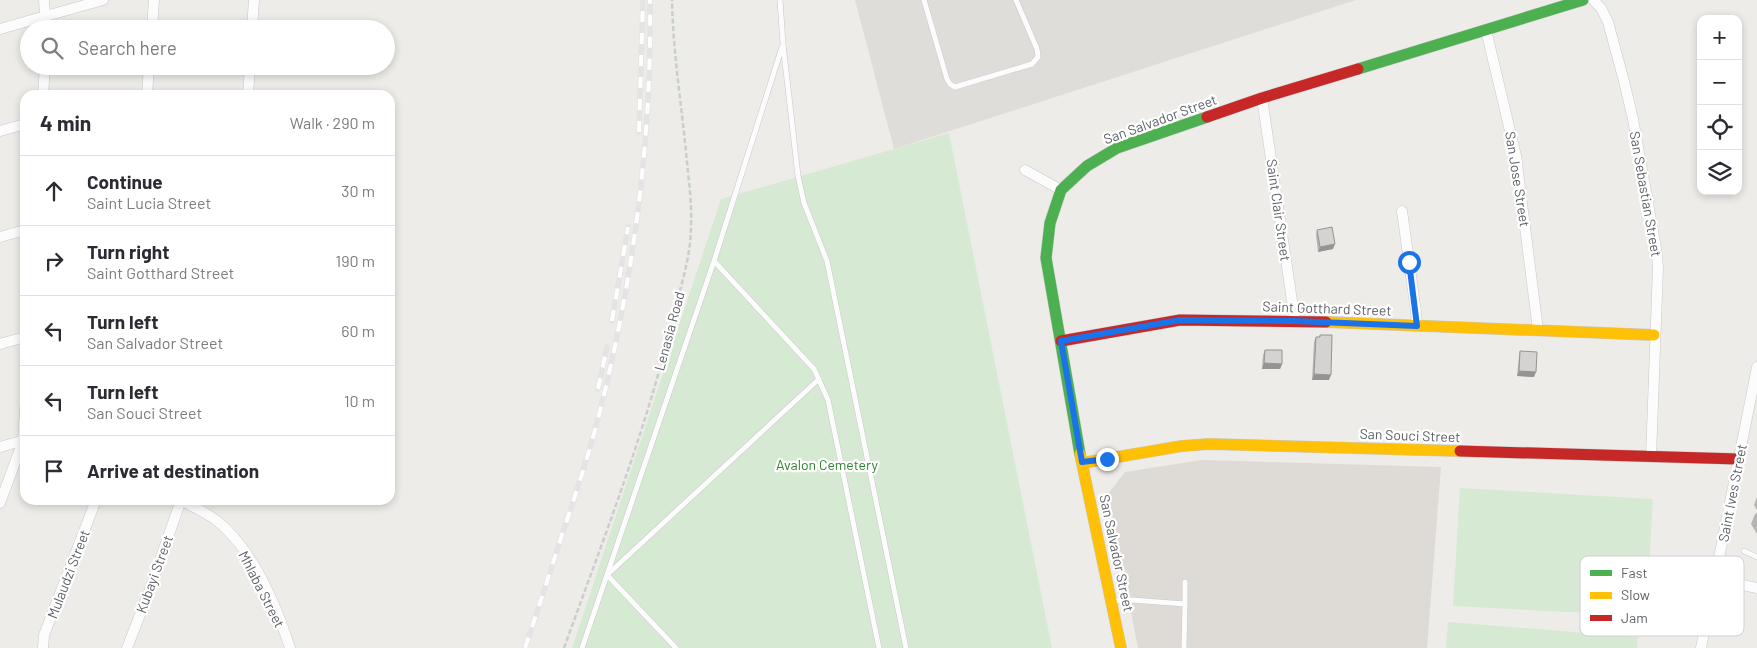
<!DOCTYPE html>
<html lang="en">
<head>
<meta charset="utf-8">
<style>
	:root { --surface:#fff; --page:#f7f7f7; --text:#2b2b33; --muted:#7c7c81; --line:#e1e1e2 }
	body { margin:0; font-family:Barlow,sans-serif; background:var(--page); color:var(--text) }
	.controls { position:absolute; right:15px; top:15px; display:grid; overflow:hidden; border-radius:10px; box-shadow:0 2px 8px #0003 }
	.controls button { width:45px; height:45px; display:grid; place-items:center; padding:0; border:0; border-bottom:1px solid var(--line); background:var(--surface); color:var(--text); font:25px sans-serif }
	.stop { position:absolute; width:15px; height:15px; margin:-11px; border:4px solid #1a73e8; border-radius:50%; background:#fff }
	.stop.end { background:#1a73e8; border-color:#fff; box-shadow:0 1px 5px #0008 }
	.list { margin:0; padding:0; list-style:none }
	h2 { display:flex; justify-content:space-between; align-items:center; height:65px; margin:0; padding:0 20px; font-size:21px }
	h2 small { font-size:16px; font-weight:400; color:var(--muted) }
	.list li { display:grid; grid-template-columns:32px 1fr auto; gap:15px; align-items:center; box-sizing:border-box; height:70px; padding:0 20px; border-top:1px solid var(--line) }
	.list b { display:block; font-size:19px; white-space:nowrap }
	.list p { margin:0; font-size:16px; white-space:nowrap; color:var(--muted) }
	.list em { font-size:16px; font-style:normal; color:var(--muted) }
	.icon { flex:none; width:28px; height:28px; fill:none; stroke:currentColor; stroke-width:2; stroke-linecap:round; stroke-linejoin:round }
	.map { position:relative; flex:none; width:1757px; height:648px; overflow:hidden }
	.search { position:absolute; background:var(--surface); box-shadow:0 2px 8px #0003; left:20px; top:20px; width:375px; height:55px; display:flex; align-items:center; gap:12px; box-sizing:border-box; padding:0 18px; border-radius:28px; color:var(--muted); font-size:19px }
	.panel { position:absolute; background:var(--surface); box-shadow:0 2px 8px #0003; left:20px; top:90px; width:375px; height:415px; border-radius:15px }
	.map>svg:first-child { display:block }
</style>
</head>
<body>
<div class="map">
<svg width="1757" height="648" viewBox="0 0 1757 648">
	<rect width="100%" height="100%" fill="#edece8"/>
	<path fill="#deddd9" d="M855,0H1356L894,149Z"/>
	<path fill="#dedbd6" d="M1202,460L1441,467L1427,648H1138L1108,494L1125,472Z"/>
	<path fill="#d6ead3" d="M949,133L1052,648H572L721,199Z
		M1460,488L1653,499L1646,616L1453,606Z
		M1448,622L1638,637L1637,648H1446Z"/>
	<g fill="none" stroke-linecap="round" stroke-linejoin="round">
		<g stroke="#c9c9c9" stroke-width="6">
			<path id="lane" d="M780,0L783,44L798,176L804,203L827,261L906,648
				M924,0L947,79L950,84L955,87L1032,64L1038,57L1037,49L1016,0
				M714,261L814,369L828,400L879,648
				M1744,551L1757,557
				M1113,601L1132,600L1185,604L1184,648
				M1185,604V582
				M582,648L714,261L782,47
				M676,648L607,575L819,379"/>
		</g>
		<g stroke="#c9c9c9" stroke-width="11">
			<path id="street" d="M44,0L46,29
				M1593,0L1601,8L1608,22L1624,81L1633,119L1656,248L1658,267L1651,457
				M0,29L103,0
				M152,29L154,0
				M252,29L254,0
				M1486,30L1516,156L1538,330
				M43,95L45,66
				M147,95L149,66
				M248,95L250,66
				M1262,98L1295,321
				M0,131L25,124
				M1025,170L1061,190
				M1402,211L1416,312L1417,326
				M0,237L25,230
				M0,344L25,337
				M0,447L25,440
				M180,500C192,506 205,512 216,520C253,549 276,605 290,648
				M0,503L23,441L25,408
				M1715,579L1757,588
				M43,648L44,635L96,500
				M127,648L150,589L181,500
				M1701,648L1757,367"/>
		</g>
		<g stroke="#cacaca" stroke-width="12">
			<path id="fast" d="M1358,69L1583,0
				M1080,454L1046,258L1050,223L1061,190L1087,166L1117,148L1207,117"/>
		</g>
		<g stroke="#cacaca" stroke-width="12">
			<path id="slow" d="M1326,322L1654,335
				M1080,454L1121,648
				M1082,463L1182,446L1209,444L1460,451"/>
		</g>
		<g stroke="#cacaca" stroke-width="12">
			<path id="jam" d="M1207,117L1262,98L1358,69
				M1061,341L1180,320L1326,322
				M1460,451L1738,459"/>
		</g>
		<path stroke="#c9cfcb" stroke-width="2.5" stroke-dasharray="5 2.5" stroke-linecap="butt" d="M564,648C603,540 646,431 673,318C680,288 691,257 691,226C692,204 689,183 687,162C682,108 673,54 672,0"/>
		<use href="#lane" stroke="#fcfcfc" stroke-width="5"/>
		<use href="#street" stroke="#fcfcfc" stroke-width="10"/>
		<use href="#fast" stroke="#4caf50" stroke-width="11"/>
		<use href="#slow" stroke="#ffc107" stroke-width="11"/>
		<use href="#jam" stroke="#c62828" stroke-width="11"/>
		<g stroke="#e4e4e4" stroke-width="5.5">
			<path id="rail" d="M639,132L643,0
				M612,321L628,227
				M598,389L607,347
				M525,648C537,612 549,576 560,541C575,496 590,452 601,407C634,274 652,137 650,0"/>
		</g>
		<use href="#rail" stroke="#fff" stroke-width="4" stroke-dasharray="11" stroke-linecap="butt"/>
	</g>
	<path fill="#b6b5b4" d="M1317,230L1333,249L1318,252L1316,235Z
		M1320,335L1329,380H1312L1314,342L1316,337H1319Z
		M1265,350L1282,364L1280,369H1262L1263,355Z
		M1520,351L1534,377L1517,376L1519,356Z
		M1757,497V510L1754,505Z
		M1757,513V534L1751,524L1755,514Z"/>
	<path fill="#949492" d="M1335,244L1333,249L1318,252L1320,247Z
		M1264,363L1282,364L1280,369H1262Z
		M1519,371L1536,372L1534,377L1517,376Z
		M1314,374L1331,375L1329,380H1312Z"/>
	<path fill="#d4d3d1" stroke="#949492" d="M1332,227L1335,244L1320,247L1317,230Z
		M1320,335H1332L1331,375L1314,374L1316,337H1320Z
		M1265,350H1282V364L1264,363Z
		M1520,351L1537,352L1536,372L1519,371Z"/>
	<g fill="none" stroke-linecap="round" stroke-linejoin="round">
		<path stroke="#1a73e8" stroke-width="6" d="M1107,459L1082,462L1061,341L1180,320L1295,321L1417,326L1409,262"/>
	</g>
	<g text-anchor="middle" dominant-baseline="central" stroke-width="4.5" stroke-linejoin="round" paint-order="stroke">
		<g font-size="14" fill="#5d6267" stroke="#fff">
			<text transform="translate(1160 119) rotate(-20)">San Salvador Street</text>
			<text transform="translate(1518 179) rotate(81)">San Jose Street</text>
			<text transform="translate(1646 194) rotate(80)">San Sebastian Street</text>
			<text transform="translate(1279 210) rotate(82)">Saint Clair Street</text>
			<text transform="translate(1327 308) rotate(2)">Saint Gotthard Street</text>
			<text transform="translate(669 331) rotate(-75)">Lenasia Road</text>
			<text transform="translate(1410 435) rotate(2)">San Souci Street</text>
			<text transform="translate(1732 493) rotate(-79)">Saint Ives Street</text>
			<text transform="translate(1117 553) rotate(78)">San Salvador Street</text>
			<text transform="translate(68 574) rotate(-69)">Mulaudzi Street</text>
			<text transform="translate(154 574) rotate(-70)">Kubayi Street</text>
			<text transform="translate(262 589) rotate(63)">Mhlaba Street</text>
		</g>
		<g font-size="14" fill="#318330" stroke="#fff">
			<text x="827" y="464">Avalon Cemetery</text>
		</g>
	</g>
	<rect x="1580" y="556" width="164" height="80" rx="8" fill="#fff" stroke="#ced0d1" stroke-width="1"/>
	<rect x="1590" y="570" width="22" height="6" fill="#4caf50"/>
	<rect x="1590" y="592" width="22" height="7" fill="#ffc107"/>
	<rect x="1590" y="615" width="22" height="6" fill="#c62828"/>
	<g font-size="14" fill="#5d6267">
		<text x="1621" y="578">Fast</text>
		<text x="1621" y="600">Slow</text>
		<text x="1621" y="623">Jam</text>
	</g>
</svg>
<div class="controls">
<button>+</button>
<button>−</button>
<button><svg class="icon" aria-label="locate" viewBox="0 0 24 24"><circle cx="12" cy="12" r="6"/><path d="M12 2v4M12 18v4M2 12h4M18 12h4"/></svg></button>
<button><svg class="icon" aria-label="layers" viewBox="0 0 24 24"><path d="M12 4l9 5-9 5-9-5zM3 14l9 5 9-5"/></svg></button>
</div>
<div class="stop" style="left:1409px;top:262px"></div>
<div class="stop end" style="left:1107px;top:459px"></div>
<div class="search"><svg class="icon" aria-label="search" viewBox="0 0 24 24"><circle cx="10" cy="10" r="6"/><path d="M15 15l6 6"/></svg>Search here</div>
<section class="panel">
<h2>4 min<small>Walk · 290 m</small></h2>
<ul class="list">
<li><svg class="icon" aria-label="ahead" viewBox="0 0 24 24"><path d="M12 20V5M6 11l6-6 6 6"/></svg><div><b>Continue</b><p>Saint Lucia Street</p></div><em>30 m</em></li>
<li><svg class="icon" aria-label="right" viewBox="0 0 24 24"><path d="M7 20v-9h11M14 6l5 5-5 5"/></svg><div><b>Turn right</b><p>Saint Gotthard Street</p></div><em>190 m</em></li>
<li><svg class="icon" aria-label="left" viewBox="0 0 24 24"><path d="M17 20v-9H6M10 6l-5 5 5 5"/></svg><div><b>Turn left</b><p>San Salvador Street</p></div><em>60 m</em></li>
<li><svg class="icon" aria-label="left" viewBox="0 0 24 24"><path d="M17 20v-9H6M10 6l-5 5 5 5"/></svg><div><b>Turn left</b><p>San Souci Street</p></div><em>10 m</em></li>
<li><svg class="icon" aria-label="arrive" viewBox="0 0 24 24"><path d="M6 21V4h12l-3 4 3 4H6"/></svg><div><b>Arrive at destination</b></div></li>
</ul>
</section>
</div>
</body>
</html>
